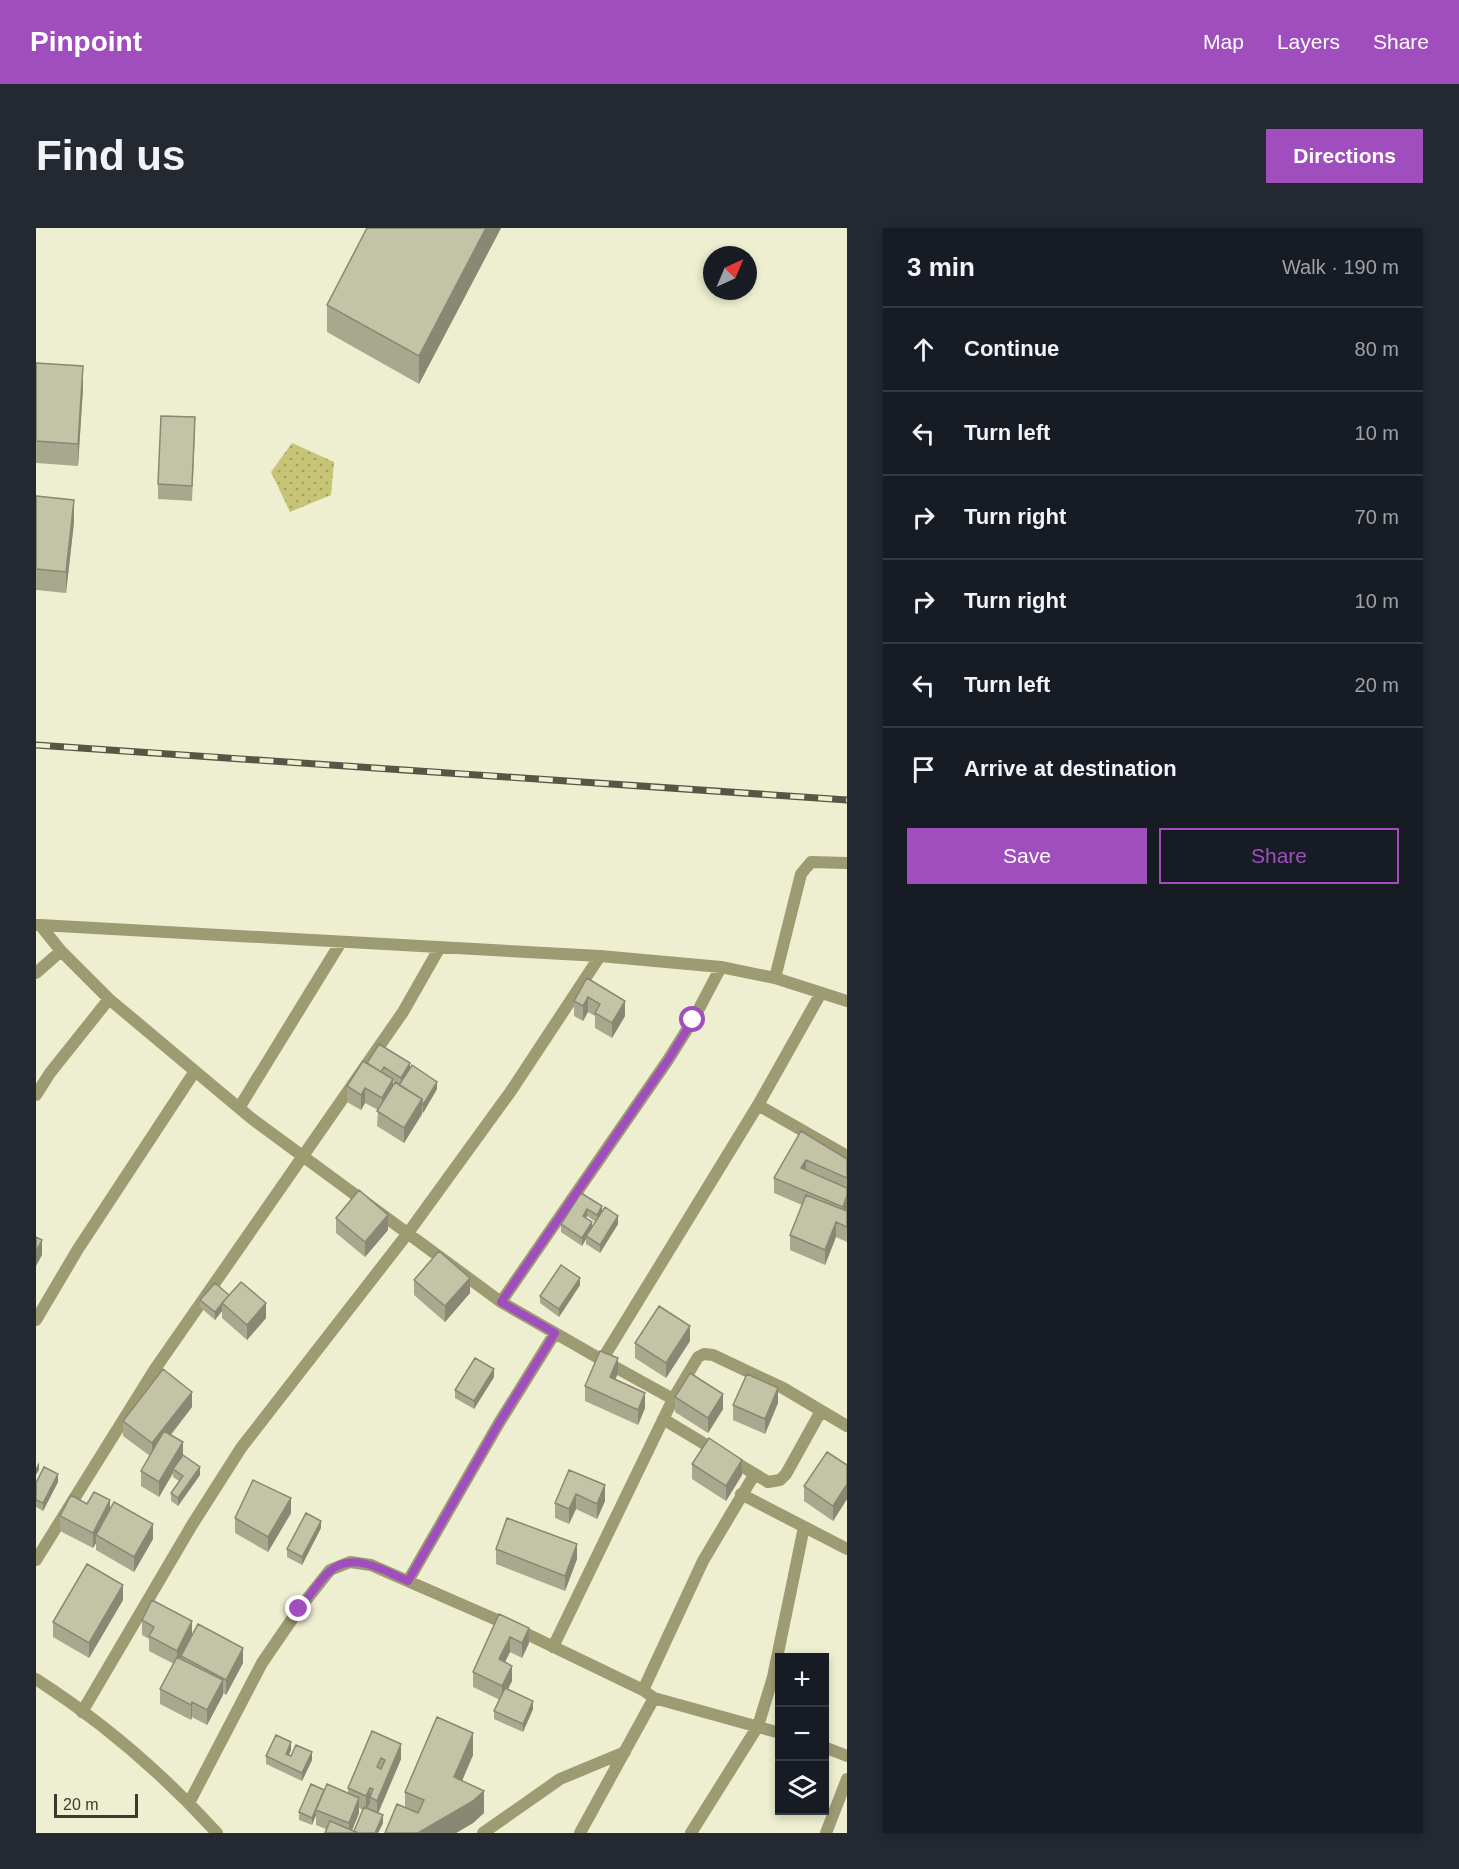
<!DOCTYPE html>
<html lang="en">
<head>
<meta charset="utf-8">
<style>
	:root { --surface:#171b24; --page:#242831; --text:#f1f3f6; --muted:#9ea1a6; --line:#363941; --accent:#a04ebd }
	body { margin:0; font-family:Arial,sans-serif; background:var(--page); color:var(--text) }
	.controls { position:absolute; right:18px; bottom:18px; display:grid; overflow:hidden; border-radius:0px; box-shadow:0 3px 9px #0003 }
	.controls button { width:54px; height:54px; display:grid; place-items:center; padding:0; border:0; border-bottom:2px solid var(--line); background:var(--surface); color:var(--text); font:30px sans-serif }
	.compass { position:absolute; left:667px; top:18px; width:54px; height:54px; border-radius:50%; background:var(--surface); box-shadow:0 3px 9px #0003; rotate:44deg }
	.scale { position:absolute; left:18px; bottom:15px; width:84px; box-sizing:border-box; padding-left:6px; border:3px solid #3a3a2e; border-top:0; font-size:16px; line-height:21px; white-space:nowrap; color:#3a3a2e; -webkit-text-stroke:4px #eeeed0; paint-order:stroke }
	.stop { position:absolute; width:18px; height:18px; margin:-14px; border:4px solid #a04ebd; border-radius:50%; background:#fff }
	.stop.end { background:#a04ebd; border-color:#fff; box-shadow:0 2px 6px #0008 }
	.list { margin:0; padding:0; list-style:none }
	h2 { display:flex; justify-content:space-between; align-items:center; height:78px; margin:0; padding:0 24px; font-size:26px }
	h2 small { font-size:20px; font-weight:400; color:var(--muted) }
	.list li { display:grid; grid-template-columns:39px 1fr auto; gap:18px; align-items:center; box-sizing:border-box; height:84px; padding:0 24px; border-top:2px solid var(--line) }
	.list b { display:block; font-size:22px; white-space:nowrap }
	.list em { font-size:20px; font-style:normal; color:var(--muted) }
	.actions { display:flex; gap:12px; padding:18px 24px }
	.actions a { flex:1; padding:14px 0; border:2px solid var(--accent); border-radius:0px; text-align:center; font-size:21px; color:var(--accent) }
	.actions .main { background:var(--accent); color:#fff }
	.icon { flex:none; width:33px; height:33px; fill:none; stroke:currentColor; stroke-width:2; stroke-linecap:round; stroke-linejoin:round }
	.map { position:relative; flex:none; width:811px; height:1605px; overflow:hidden; border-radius:0px }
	header { display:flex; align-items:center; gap:36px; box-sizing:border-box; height:84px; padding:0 30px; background:var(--accent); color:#fff }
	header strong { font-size:28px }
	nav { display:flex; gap:33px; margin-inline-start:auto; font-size:21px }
	.intro { display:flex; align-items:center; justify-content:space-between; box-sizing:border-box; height:144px; padding:0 36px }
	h1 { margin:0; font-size:42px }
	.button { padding:15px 27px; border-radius:0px; background:var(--accent); color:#fff; font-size:21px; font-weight:700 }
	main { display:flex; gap:36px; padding:0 36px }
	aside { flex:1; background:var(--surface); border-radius:0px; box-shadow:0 3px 9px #0003 }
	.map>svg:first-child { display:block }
</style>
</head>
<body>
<header>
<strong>Pinpoint</strong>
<nav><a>Map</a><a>Layers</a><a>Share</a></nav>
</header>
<div class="intro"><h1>Find us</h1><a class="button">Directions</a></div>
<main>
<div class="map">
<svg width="811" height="1605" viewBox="0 0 811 1605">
	<defs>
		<pattern id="grass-dots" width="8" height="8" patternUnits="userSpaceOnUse" patternTransform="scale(1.5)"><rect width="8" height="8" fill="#c7c476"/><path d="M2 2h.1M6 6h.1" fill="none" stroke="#a3a061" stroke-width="1.8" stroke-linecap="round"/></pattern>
	</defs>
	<rect width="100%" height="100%" fill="#eeeed0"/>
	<path fill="url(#grass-dots)" d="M256,215L298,234L295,267L254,284L235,244Z"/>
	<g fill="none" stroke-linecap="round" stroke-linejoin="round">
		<path stroke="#9c9b72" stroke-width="12" d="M0,697H4L25,723L73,771L215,890L465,1074L566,1132L722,877L785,765
			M4,697L564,728L685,739L739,750L811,773
			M0,745L25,723
			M739,750L765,646L775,634L811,635
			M0,867L14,845L73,771
			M722,877L811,928
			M203,880L305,714
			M465,1074L632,832L657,792L685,739
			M0,1092L42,1021L159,843
			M570,1134L637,1171L662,1129L668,1126L677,1127L747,1160L811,1198
			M627,1191L732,1254L744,1252L750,1246L785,1183
			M705,1266L811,1321
			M0,1332L119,1141L367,784L404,719
			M372,1353L463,1195L519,1105
			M517,1419L637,1171
			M0,1451C67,1494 128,1547 181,1605
			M607,1462L667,1333L718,1247
			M46,1484L156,1297L205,1220L372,1005L475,863L564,728
			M788,1519L811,1528
			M153,1575L226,1435L263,1381L294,1342L314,1334L335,1337L468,1395L607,1462L618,1470L744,1505
			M447,1605L524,1551L589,1524
			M544,1605L618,1470
			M655,1605L722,1498L737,1449L768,1299
			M790,1605L811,1551"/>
		<g stroke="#565647" stroke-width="7">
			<path id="rail" d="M0,517L811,572"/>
		</g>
		<use href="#rail" stroke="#eeeed0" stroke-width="4.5" stroke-dasharray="14" stroke-linecap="butt"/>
	</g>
	<path fill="#a8a88f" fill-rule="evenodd" d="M465,0L383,156L291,104V77Z
		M0,135L47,160L42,238L0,235Z
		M159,204L156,273L122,271V256Z
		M0,268L38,294L30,365L0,362Z
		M551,750L589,788L576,810L559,800V788L552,784L547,793L538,788V773Z
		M331,835L374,840L401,861L387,885L386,884V886L368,915L341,898L342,882L329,875L325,882L311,874V858ZM357,853L363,857H357Z
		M765,903L811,931V1014L800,1009L789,1037L754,1022V1007L766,977L738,965V950Z
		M545,965L566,983L582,996L564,1025L550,1016V1011L546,1018L525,1004V996ZM551,988L560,994L556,999L550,990Z
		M300,990L352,1002L329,1029L300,1005Z
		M378,1052L434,1065L409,1094L378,1067Z
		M544,1057L523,1089L504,1075V1068Z
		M193,1067L230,1090L211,1112L186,1090V1083L179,1092L164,1079V1072Z
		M654,1113L630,1150L599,1130V1115Z
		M582,1145L579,1152L609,1180L602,1197L549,1173V1158Z
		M458,1149L438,1181L419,1170V1162Z
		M639,1169L687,1181L672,1205L639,1184Z
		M742,1175L729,1206L697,1192V1177Z
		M156,1179L135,1207L147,1228L164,1247L142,1278L135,1273V1265L143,1253L137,1249V1245L123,1269L105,1258V1243L114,1228L87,1208V1193Z
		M656,1236L706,1247L690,1273L656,1251Z
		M811,1237V1271L797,1293L768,1273V1258Z
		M533,1242L569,1273L561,1291L540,1281L533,1296L519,1290V1275Z
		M22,1254L7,1283L0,1279V1255Z
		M51,1276L74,1282L117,1311L98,1344L60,1322V1315L57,1320L24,1303V1288Z
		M255,1285L232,1324L199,1305V1290Z
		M285,1300L266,1337L251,1329V1321Z
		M460,1321L541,1331L529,1363L460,1336Z
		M87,1372L53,1430L17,1409V1394Z
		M463,1386L493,1415L486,1430L474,1424L469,1434L476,1453L472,1461L497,1481L487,1504L458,1491V1483L464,1472L437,1459V1444Z
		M106,1392L156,1406L207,1435L190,1467L187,1465V1467L171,1497L156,1489L155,1492L124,1476V1461L138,1436L113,1423V1411L106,1407Z
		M336,1503L365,1531L342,1585L347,1595L342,1605H289L290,1601L280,1597V1587L276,1597L263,1592V1584L288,1564L312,1565V1560ZM323,1580L327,1582L318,1603L316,1602L323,1585Z
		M255,1522L253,1527L255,1528L276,1532L266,1553L230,1536V1528Z
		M437,1527L426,1553L448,1585L437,1595L420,1605L369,1580V1564Z"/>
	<path fill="#888874" d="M450,0H465L383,156V128Z
		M47,138V160L42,238V216Z
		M38,272V294L30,365V344Z
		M552,769V784L547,793V778Z
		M589,773V788L576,810V795Z
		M374,835V843L365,857V850Z
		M357,851V866L346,885V870Z
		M401,854V861L387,885V877Z
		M329,860V875L325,882V867Z
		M386,871V886L368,915V900Z
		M770,932V947L765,940Z
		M811,967V982L807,994V979Z
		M566,978V986L561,994V987Z
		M551,981V988L547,996V988Z
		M352,987V1002L329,1029V1014Z
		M582,988V996L564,1025V1017Z
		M556,994V1002L550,1008V1011L546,1018V1010Z
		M800,994V1009L789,1037V1022Z
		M6,1012V1027L0,1038V1023Z
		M434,1050V1065L409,1094V1078Z
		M544,1050V1057L523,1089V1081Z
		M230,1075V1090L211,1112V1097Z
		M186,1076V1083L179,1092V1084Z
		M654,1098V1113L630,1150V1135Z
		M582,1130V1145L574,1164V1149Z
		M458,1141V1149L438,1181V1173Z
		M742,1160V1175L729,1206V1191Z
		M156,1164V1179L116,1230V1215Z
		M609,1165V1180L602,1197V1182Z
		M687,1166V1181L672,1205V1190Z
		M147,1214V1229L137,1241V1245L123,1269V1254Z
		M706,1232V1247L690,1273V1258Z
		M3,1234V1242L0,1247V1240Z
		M164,1239V1247L142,1278V1270Z
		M22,1246V1254L7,1283V1275Z
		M811,1256V1271L797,1293V1278Z
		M569,1257V1273L561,1291V1276Z
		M540,1266V1281L533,1296V1281Z
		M255,1270V1285L232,1324V1309Z
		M74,1272V1287L60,1307V1315L57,1320V1305Z
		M285,1293V1300L266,1337V1329Z
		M117,1296V1311L98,1344V1329Z
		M541,1316V1331L529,1363V1348Z
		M87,1357V1372L53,1430V1415Z
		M156,1393V1408L145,1428V1431L141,1438V1423Z
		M493,1400V1415L486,1430V1415Z
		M474,1409V1424L463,1446V1431Z
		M207,1420V1435L190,1467V1452Z
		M476,1438V1453L466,1473V1458Z
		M187,1452V1467L171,1497V1482Z
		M497,1473V1481L487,1504V1496Z
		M156,1474V1489L155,1492V1477Z
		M437,1505V1527L418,1571V1549Z
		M255,1514V1522L250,1533V1526Z
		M365,1516V1531L341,1588V1573Z
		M276,1524V1532L266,1553V1545Z
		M334,1560V1575L330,1583V1568Z
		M288,1562V1570L280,1582V1587L276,1597V1590Z
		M448,1563V1585L437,1595L420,1605H382Z
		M323,1570V1585L315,1605H313V1595Z
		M347,1587V1595L342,1605H339Z"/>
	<path fill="#c3c3a6" stroke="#888874" stroke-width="1.5" fill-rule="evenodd" d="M331,0H450L383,128L291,77Z
		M0,135L47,138L42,216L0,213Z
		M125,188L159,189L156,258L122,256Z
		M0,268L38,272L30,344L0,341Z
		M551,750L589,773L576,795L559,785L564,776L552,769L547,778L538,773Z
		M343,816L374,835L365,850L348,839L345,844L331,835Z
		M327,833L357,851L346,870L329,860L325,867L311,858Z
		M376,837L401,854L387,877L386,876V871L363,857Z
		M359,854L386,871L368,900L341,883Z
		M765,903L811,931V950L770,932L765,940L811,960V967L807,979L738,950Z
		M323,962L352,987L329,1014L300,990Z
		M545,965L566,978L561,987L551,981L547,988L556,994L546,1010L525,996Z
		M770,967L811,983V999L800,994L789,1022L754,1007Z
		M569,979L582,988L564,1017L550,1008Z
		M0,1009L6,1012L0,1023Z
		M403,1023L434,1050L409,1078L378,1052Z
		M525,1037L544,1050L523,1081L504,1068Z
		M205,1054L230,1075L211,1097L186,1075Z
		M179,1055L193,1067L179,1084L164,1072Z
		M623,1078L654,1098L630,1135L599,1115Z
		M564,1123L582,1130L574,1149L609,1165L602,1182L549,1158Z
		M439,1130L458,1141L438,1173L419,1162Z
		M127,1141L156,1164L116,1215L87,1193Z
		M654,1145L687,1166L672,1190L639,1169Z
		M711,1146L742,1160L729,1191L697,1177Z
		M128,1203L147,1214L123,1254L105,1243Z
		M673,1210L706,1232L690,1258L656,1236Z
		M791,1224L811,1237V1256L797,1278L768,1258Z
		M147,1227L164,1239L142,1270L135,1265L147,1248L137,1241Z
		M8,1239L22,1246L7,1275L0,1272V1255Z
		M533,1242L569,1257L561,1276L540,1266L533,1281L519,1275Z
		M217,1252L255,1270L232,1309L199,1290Z
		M58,1264L74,1272L57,1305L24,1288L35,1267L51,1276Z
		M78,1274L117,1296L98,1329L60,1307Z
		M270,1285L285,1293L266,1329L251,1321Z
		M471,1290L541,1316L529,1348L460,1321Z
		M51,1336L87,1357L53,1415L17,1394Z
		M116,1372L156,1393L141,1423L113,1408L118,1399L106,1392Z
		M463,1386L493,1400L486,1415L474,1409L463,1431L476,1438L466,1458L437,1444Z
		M162,1396L207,1420L190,1452L145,1428Z
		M141,1429L187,1452L171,1482L156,1474L155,1477L124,1461Z
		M469,1460L497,1473L487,1496L458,1483Z
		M401,1489L437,1505L418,1549L448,1563L437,1573L382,1605H349L361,1576L382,1585L388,1572L369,1564Z
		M336,1503L365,1516L341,1573L334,1569L337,1561L334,1560L330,1568L312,1560ZM345,1530L349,1532L345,1541L341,1539Z
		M240,1507L255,1514L250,1526L255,1528L260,1517L276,1524L266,1545L230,1528Z
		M275,1556L288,1562L276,1590L263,1584Z
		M291,1556L323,1570L313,1595L280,1582Z
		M328,1579L347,1587L339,1605H322L318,1603Z
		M294,1593L322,1605H289Z"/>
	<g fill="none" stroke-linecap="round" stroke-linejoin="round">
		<path stroke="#a04ebd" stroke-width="8" d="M263,1381C273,1369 282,1354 293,1344C316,1322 349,1343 372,1353L463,1195L519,1105L465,1074L632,832L657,792"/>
	</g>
</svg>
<div class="controls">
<button>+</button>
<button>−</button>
<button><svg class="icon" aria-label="layers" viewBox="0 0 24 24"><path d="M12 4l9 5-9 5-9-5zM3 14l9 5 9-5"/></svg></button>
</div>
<svg class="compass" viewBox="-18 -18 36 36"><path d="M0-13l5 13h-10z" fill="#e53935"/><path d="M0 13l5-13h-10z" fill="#9ea1a6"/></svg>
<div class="scale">20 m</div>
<div class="stop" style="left:657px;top:792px"></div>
<div class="stop end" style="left:263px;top:1381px"></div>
</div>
<aside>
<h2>3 min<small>Walk · 190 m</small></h2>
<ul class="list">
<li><svg class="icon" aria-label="ahead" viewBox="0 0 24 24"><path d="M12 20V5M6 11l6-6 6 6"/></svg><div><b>Continue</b></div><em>80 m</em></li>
<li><svg class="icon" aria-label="left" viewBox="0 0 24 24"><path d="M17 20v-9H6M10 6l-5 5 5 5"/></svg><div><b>Turn left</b></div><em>10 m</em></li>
<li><svg class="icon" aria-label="right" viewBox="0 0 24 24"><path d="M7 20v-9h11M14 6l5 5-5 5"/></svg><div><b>Turn right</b></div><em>70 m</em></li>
<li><svg class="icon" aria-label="right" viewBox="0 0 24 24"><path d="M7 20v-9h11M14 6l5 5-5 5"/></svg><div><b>Turn right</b></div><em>10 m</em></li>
<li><svg class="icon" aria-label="left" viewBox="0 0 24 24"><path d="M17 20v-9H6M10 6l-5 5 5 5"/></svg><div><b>Turn left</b></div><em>20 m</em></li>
<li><svg class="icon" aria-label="arrive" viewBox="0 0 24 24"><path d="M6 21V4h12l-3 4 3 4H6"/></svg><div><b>Arrive at destination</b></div></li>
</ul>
<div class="actions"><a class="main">Save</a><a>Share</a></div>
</aside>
</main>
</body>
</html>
